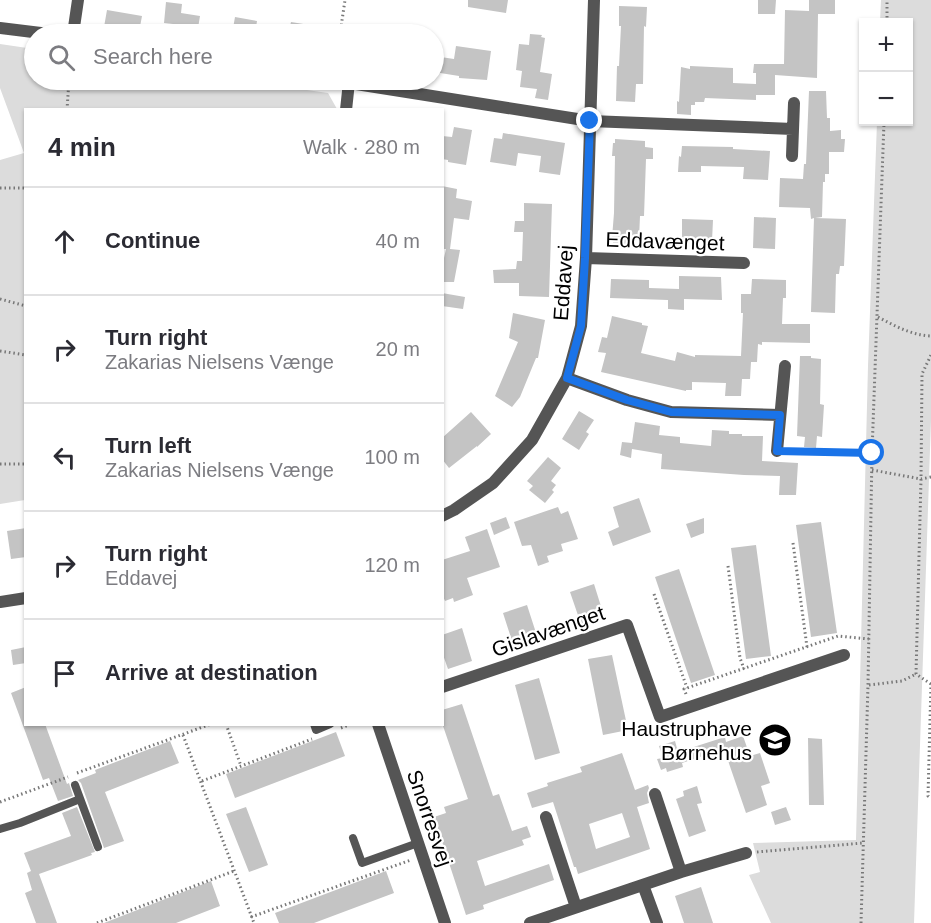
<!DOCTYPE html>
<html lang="en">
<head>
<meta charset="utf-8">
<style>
	:root { --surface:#fff; --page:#f7f7f7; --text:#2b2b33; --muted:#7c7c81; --line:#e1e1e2 }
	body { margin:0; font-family:Helvetica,sans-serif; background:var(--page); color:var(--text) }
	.controls { position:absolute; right:18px; top:18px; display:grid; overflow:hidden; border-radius:0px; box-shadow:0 2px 4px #0004 }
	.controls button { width:54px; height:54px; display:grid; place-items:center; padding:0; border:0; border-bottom:2px solid var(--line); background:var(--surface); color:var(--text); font:30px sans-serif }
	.stop { position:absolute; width:18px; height:18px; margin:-14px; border:4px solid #1a73e8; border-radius:50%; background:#fff }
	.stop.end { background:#1a73e8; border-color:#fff; box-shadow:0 2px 6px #0008 }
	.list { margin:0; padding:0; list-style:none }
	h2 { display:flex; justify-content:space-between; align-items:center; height:78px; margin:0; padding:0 24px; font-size:26px }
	h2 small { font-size:20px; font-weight:400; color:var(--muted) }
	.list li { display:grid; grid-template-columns:39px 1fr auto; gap:18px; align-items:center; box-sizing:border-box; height:108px; padding:0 24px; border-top:2px solid var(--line) }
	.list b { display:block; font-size:22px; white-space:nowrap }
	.list p { margin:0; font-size:20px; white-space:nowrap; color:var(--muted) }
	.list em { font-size:20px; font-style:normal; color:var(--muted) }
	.icon { flex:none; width:33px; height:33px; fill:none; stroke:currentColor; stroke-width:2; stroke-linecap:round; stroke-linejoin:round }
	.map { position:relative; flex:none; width:931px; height:923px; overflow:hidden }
	.search { position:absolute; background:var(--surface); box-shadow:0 2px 4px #0004; left:24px; top:24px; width:420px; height:66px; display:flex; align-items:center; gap:15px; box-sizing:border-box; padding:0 21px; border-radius:33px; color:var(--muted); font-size:22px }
	.panel { position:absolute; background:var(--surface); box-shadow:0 2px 4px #0004; left:24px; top:108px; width:420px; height:618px; border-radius:0px }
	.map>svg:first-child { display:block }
</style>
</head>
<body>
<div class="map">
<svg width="931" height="923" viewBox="0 0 931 923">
	<rect width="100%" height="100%" fill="#fff"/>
	<path fill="#dcdcdc" d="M881,0H931V420L914,923H771L749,875L760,872L753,843L856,840L868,366L877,122H908V22H880Z
		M0,44L34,49V80H237L328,93L337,109L26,110L25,500L0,504V160L24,153L0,88Z"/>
	<path fill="#c4c4c4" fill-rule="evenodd" d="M468,0H508L506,13L468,7Z
		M758,0H776L775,14H758Z
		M809,0H835V14H818L817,78L775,75V95H756V100L705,98L704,102H695V105H691V115L677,114V101L679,102L681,67L690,69V66L733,68V83L756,84V73H753L754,64H784L785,10L809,11Z
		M166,2L182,4L181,13L200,16L197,34L178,33L179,27H173V24L164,23Z
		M619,6L647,7L646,27L644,26L643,84H636L635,102L616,101L617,66H619L621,26H619Z
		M107,10L142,16L139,32L104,27Z
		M235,17L257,21L255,34H232Z
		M291,22L328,28V34H288Z
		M530,34L542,35L541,37L545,38L540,72L552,74L548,100L535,98L537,89L520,87L522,71L516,70L519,44L529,45Z
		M456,46L491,51L487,80L459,78V76L434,72V56L454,59Z
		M809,91H826L827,118H830V131L841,130V139H845L844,152H829V174H825V182H823L822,217L815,218L846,219L844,266H840L839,274H836L835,313L811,312L814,218L811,219L810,208L779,207L780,178L803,179L804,164H806Z
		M454,127L472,130L466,165L448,162V160L442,159V136L452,137Z
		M503,133L565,143L560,175L539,172L541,156L518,153L516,166L490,162L494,138L502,139Z
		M615,139L645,141V147L653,148V159H646L644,216H640L639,239H629V245L613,244V238H612L614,213L615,156H612L613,143H615Z
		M682,146L733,147V149L770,151L768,180L743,179L744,167L701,166V172H678L679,156L681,157Z
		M442,186L457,189L456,198L472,201L469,220L454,218L450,249L460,250L454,282H442V267L446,249H442Z
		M524,203L552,204L549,297L519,296V283H494L493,270L516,269L517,261H522L523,232H514L515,221H524Z
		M754,217L776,218L775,249L753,248Z
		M682,219L713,220L712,241L682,240Z
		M679,276L721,277L722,300L684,299V310L668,309V300L610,298L611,279L649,280V288L679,289Z
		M752,279L786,280V298H783L782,324H810V343L762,342V345L758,344L757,362H751L750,379H742L741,396H725L726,383L692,382V390H686V391L601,372L606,353L598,352L602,337L607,338L612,316L642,323V325L648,326L641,353L675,361L677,352L695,357V355L741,356L743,313H741V294H751Z
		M442,293L465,297L463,309L442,306Z
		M513,313L545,320L538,358H536L520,397L512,407L495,396L518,342L509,338Z
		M800,356H811V358L821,359L820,404L824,405L822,437L817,436L816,448L804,447L805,437L797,436Z
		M579,411L594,420L586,432L589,434L579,450L562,439Z
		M471,412L491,434L477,447V446L449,468L442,459V438Z
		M635,422L660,426L659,435L680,437V443L711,446L712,430L729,431V434H742V436H763L762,461L798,463L796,495H779L780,476L744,475L661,469L662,454L632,449L631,458L620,455L622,442L632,443Z
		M548,457L561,468L551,481L556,485L552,490L554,492L545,503L529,490L533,486L527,481Z
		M639,498L651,532L613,546L608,532L619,527L613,507Z
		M558,507L561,514L568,511L578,539L561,544L563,551L547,556L549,562L538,566L531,545L522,546L514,522Z
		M506,517L510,528L494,535L490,523Z
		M704,518V533L691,538L686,524Z
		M821,522L837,633L811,637L796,525Z
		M26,528V557L11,559L7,531Z
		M487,529L500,567L467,578L473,595L454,602L453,598L445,601L442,594V560L470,551L465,537Z
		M756,545L771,656L746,659L731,548Z
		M679,569L715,675L691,683L655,577Z
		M594,584L604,616L581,624L570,592Z
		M527,605L538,639L514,647L503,613Z
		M462,628L472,661L448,669L442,652V635Z
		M26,647V663L13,665L11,650Z
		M612,655L628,730L603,735L588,659Z
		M539,678L560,753L535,760L515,685Z
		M26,687V724H45L67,784L69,783L73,796L58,801L49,778L43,780L11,693Z
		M462,704L493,796L499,794L512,831L527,826L531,837L522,840L524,845L477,861L485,886L549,864L554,880L483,905L484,909L466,915L434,817L446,813L444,807L468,799L442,723V710Z
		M336,732L345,756L235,798L226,774Z
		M743,736L750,756L760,753L770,783L761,786L767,805L746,813L724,749L682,763L683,767L667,772L666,768L661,770L657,759L663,758L659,746L675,741L678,752L725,737L726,742Z
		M808,738L822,739L824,805H809Z
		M170,741L179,763L105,792L124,841L104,848L81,783L78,780L96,773L95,770Z
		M622,753L635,790L648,785L649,788L647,793L649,803L637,807L650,849L578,874L576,867H574L553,802L532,808L527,793L548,786L547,783L582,772L580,767ZM622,813L630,837L596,849L589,824Z
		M697,786L702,803L697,804L706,831L689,837L676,799L684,796L683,791Z
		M77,807L95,852L91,853L92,855L39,874L57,923H36L25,893L32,890L27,873L31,871L24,853L71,836L62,813Z
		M246,807L268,865L249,872L226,814Z
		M786,807L791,820L775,825L771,812Z
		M386,871L394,893L314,923H279L275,913Z
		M211,881L220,906L176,923H104Z
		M701,887L713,923H684L675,896Z"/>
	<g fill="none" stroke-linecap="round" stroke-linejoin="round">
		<path stroke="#777" stroke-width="3" stroke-dasharray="1.5 3" stroke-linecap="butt" d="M887,22V0
			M340,34L345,0
			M67,110L69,80
			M0,188H26
			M0,299L26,306
			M878,317C895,326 911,335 931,336
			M0,351L26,355
			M791,451L872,453
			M0,464H26
			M872,470L921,479L931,477
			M793,543L807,647
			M728,566L740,658L744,669
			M654,594L687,688
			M931,683L928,796L931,798
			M931,684L916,674L921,479L922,374L931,355
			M869,685L902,681L916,674
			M686,694L684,689L838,636L869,639
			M226,724L241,766
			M341,728L351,724
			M183,735L254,923
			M77,773L211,724
			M202,781L312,739
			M0,802L68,777
			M757,852L863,843
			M251,917L411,860
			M97,923L234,871
			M861,923L868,685L872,453L884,122"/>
		<path stroke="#555" stroke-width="8" d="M314,724L316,730L330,724
			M75,785L98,847
			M0,829L20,823L80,799
			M353,838L362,863L418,843"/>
		<path stroke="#555" stroke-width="12" d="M0,28L49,34
			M73,34L78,0
			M331,80L590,121L793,129
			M346,110L349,82
			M792,156L794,103
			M586,258L744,263
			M567,378L627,400L671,412L780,415
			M777,451L785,366
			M442,516L454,510L493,483L532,440L567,378L581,326L586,258L594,0
			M0,602L26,598
			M442,687L627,625L660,717L844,655
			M378,724L445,923
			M655,794L681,872
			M546,817L576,907
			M643,885L657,923
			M530,923L681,872L746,853"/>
	</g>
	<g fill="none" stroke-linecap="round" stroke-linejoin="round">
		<path stroke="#1a73e8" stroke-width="8" d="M590,121L585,258L581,326L567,378L627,400L671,412L780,415L777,451L872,453"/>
	</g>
	<defs>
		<g id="school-disc" transform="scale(1.725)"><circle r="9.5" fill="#000" stroke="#fff"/><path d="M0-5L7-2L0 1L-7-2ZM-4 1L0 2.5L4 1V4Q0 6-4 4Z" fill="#fff"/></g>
	</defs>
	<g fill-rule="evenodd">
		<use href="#school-disc" x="775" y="740"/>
	</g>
	<g text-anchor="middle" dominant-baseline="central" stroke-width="4.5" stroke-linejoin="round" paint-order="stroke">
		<g font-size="21" fill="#000" stroke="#fff">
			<text transform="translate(665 241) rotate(2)">Eddavænget</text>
			<text transform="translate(563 283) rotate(-86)">Eddavej</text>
			<text transform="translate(548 631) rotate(-19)">Gislavænget</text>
			<text transform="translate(430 818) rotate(71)">Snorresvej</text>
		</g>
		<g font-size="21" fill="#000" stroke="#fff" text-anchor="end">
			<text x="752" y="728">Haustruphave<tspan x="752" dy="24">Børnehus</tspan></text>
		</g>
	</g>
</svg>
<div class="controls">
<button>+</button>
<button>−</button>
</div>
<div class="stop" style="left:872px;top:453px"></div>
<div class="stop end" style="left:590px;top:121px"></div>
<div class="search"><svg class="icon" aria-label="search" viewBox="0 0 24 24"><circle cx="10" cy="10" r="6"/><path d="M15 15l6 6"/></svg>Search here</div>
<section class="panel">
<h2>4 min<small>Walk · 280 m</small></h2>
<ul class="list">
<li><svg class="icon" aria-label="ahead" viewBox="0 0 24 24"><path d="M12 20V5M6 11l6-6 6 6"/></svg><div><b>Continue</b></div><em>40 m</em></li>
<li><svg class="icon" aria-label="right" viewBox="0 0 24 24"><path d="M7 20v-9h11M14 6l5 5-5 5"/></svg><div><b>Turn right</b><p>Zakarias Nielsens Vænge</p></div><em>20 m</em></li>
<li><svg class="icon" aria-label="left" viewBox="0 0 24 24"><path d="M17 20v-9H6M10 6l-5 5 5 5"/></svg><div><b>Turn left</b><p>Zakarias Nielsens Vænge</p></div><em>100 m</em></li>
<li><svg class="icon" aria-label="right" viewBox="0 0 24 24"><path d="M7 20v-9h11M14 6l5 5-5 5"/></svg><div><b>Turn right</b><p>Eddavej</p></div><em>120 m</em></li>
<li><svg class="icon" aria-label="arrive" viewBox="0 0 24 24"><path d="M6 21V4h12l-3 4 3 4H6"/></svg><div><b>Arrive at destination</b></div></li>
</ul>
</section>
</div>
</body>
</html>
